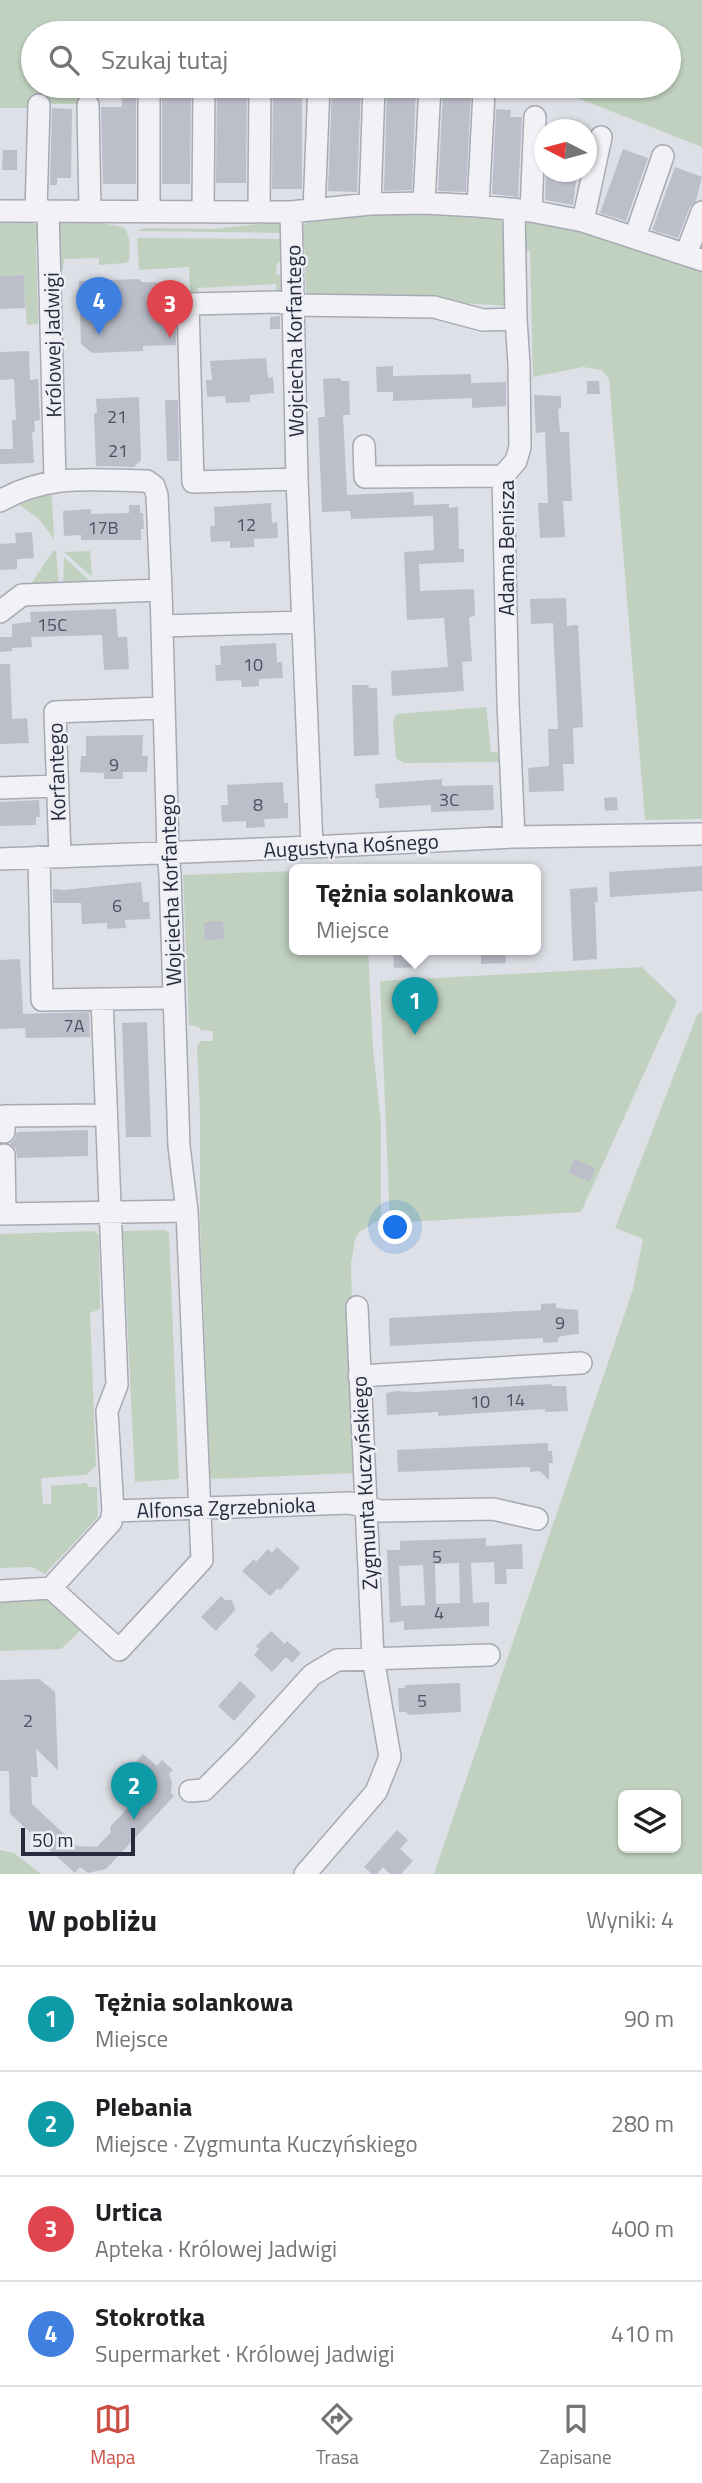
<!DOCTYPE html>
<html lang="pl">
<head>
<meta charset="utf-8">
<style>
	:root { --surface:#fff; --page:#f6f6f6; --text:#202124; --muted:#757577; --line:#e0e0e0; --accent:#cb4d44 }
	body { margin:0; font-family:"Titillium Web",sans-serif; background:var(--page); color:var(--text) }
	.controls { position:absolute; right:21px; bottom:21px; display:grid; overflow:hidden; border-radius:10px; box-shadow:0 2px 5px #0004 }
	.controls button { width:63px; height:63px; display:grid; place-items:center; padding:0; border:0; border-bottom:2px solid var(--line); background:var(--surface); color:var(--text); font:35px sans-serif }
	.compass { position:absolute; left:534px; top:119px; width:63px; height:63px; border-radius:50%; background:var(--surface); box-shadow:0 2px 5px #0004; rotate:276deg }
	.scale { position:absolute; left:21px; bottom:18px; width:114px; box-sizing:border-box; padding-left:7px; border:4px solid #282b3e; border-top:0; font-size:19px; line-height:24px; white-space:nowrap; color:#282b3e; -webkit-text-stroke:5px #eeeff5; paint-order:stroke }
	.you { position:absolute; left:396px; top:1228px; width:24px; height:24px; margin:-18px; border:5px solid #fff; border-radius:50%; background:#1a73e8; box-shadow:0 0 0 10px #1a73e833 }
	.badge { display:grid; place-items:center; width:46px; height:46px; border-radius:50%; background:var(--accent); color:#fff; font-size:23px; font-weight:700 }
	.pin { position:absolute; translate:-50% -58px; filter:drop-shadow(0 2px 4px #0008) }
	.pin::after { content:''; position:absolute; top:37px; width:24px; height:21px; background:inherit; clip-path:polygon(0 0,100% 0,50% 100%) }
	.popup { position:absolute; left:289px; top:864px; width:252px; height:91px; box-sizing:border-box; display:grid; place-content:center; border-radius:10px; background:var(--surface); filter:drop-shadow(0 2px 5px #0005); font-size:23px; white-space:nowrap; color:var(--muted) }
	.popup b { font-size:26px; color:var(--text) }
	.popup::after { content:''; position:absolute; left:50%; top:100%; margin-left:-14px; border:14px solid transparent; border-top-color:var(--surface) }
	.list { margin:0; padding:0; list-style:none }
	h2 { display:flex; justify-content:space-between; align-items:center; height:91px; margin:0; padding:0 28px; font-size:30px }
	h2 small { font-size:23px; font-weight:400; color:var(--muted) }
	.list li { display:grid; grid-template-columns:46px 1fr auto; gap:21px; align-items:center; box-sizing:border-box; height:105px; padding:0 28px; border-top:2px solid var(--line) }
	.list b { display:block; font-size:26px; white-space:nowrap }
	.list p { margin:0; font-size:23px; white-space:nowrap; color:var(--muted) }
	.list em { font-size:23px; font-style:normal; color:var(--muted) }
	.icon { flex:none; width:38px; height:38px; fill:none; stroke:currentColor; stroke-width:2; stroke-linecap:round; stroke-linejoin:round }
	.map { position:relative; flex:none; width:702px; height:1874px; overflow:hidden }
	.search { position:absolute; background:var(--surface); box-shadow:0 2px 5px #0004; left:21px; right:21px; top:21px; height:77px; display:flex; align-items:center; gap:18px; box-sizing:border-box; padding:0 24px; border-radius:38px; color:var(--muted); font-size:26px }
	.sheet { height:511px; background:var(--surface) }
	nav { display:flex; justify-content:space-around; align-items:center; box-sizing:border-box; height:98px; border-top:2px solid var(--line); background:var(--surface); font-size:19px; color:var(--muted) }
	nav a { display:grid; justify-items:center; gap:4px }
	nav .on { color:var(--accent) }
	.map>svg:first-child { display:block }
</style>
</head>
<body>
<div class="map">
<svg width="702" height="1874" viewBox="0 0 702 1874">
	<rect width="100%" height="100%" fill="#dee0e7"/>
	<path fill="#c0d1bf" fill-rule="evenodd" d="M0,0H702V147L547,86H669V33H33V86H100L86,104H38L37,108H0Z
		M376,209L496,215L505,224L508,306L306,293L304,240H299L302,226L318,215Z
		M528,219L583,225L702,272V819L645,820L609,379L602,370L583,367L533,377L530,251H521L522,226Z
		M63,220H85L123,227C131,234 130,250 129,261L126,263L99,265V258L64,259L63,270L59,267L56,226Z
		M0,221H31L39,227L41,242L36,243L38,324L27,325L23,275L0,276Z
		M277,222L284,226L287,233L137,231L144,228L215,229Z
		M137,238L282,239V261L277,263L276,274L283,276V295L277,296L276,284L198,288V300L190,296L189,267L139,270Z
		M49,490L52,496L54,539L39,519L13,500Z
		M54,550L56,551L59,586L28,588Z
		M90,551L92,577L64,552Z
		M64,557L92,583L63,586Z
		M486,707L491,752L504,753L503,762L404,763L396,758L393,721L397,714Z
		M294,871V949H368L373,1050L381,1123V1214L378,1221L359,1232L355,1239L351,1264L356,1473L212,1479L210,1477L200,1221V1114L197,1046L200,1041H213V1031L200,1030L199,1027L189,1025L183,875Z
		M642,967L677,1001L581,1212L390,1223L380,981Z
		M702,1011V1874H434L633,1289L643,1239L615,1228L697,1015ZM623,1795H676V1848H623Z
		M166,1230L169,1233L179,1479L135,1482L123,1231Z
		M94,1231L99,1235L100,1309L90,1313L96,1466L86,1475L41,1478L43,1504H51V1486L86,1483L89,1487H97L98,1517L45,1574L32,1567L0,1568V1234Z
		M49,1600L81,1630L61,1649L0,1651V1602Z
		M0,1850L14,1853L41,1874H0Z"/>
	<path fill="#bcbeca" fill-rule="evenodd" d="M121,86H136V184H103L101,107H122Z
		M162,86H191L190,184H162Z
		M217,86H247L246,183H216Z
		M273,86H302V189H272Z
		M332,86H361L357,192L328,191Z
		M387,86H416L412,190L384,191Z
		M443,92L471,93L466,192L438,191Z
		M52,108L72,109L71,178H57V185H50Z
		M496,109L511,110L510,117H522L518,197L492,194Z
		M623,149L648,158L626,221L600,213Z
		M3,150H17V170H2Z
		M675,167L702,177L696,201L690,207L678,238L652,230Z
		M546,172H577L573,205L545,200Z
		M24,275L25,308L0,309V276Z
		M140,279L141,282L175,283L176,345L143,346V351L92,353L81,344L79,281Z
		M280,316V329H270V317Z
		M29,351L30,380L38,379L40,420L34,421L35,432H32L34,463L0,464V449H13L12,420H16L14,379L0,380V352Z
		M266,358L268,378L273,377L274,393L250,395V402L226,403L225,396L207,397L206,380H212L210,361Z
		M393,366V376L471,374V383L506,382V406L472,408V398L393,401V392H377L376,367Z
		M340,378L341,381H349L350,415H343L347,495L413,492L414,505L449,504V508L458,507L459,549H464V562L419,564L420,591L474,589L475,616L469,617L472,661L462,662L464,691L392,696L391,671L448,667L444,618L407,620L404,552L434,550L433,516L351,519L350,511L322,512L318,417H325L323,379Z
		M587,381H599L600,394H587Z
		M534,395L561,396V408L558,409L560,432H569L572,501H563L565,537L540,538L538,503H548L545,432L536,433Z
		M139,397L141,460L134,467L96,466L94,413H97L96,399Z
		M165,400H178L179,461H167Z
		M271,503L272,523L277,522L278,538L254,539V547L230,548V541L211,542L210,526H215L214,507Z
		M129,505H140V513H143L144,529H141V540H81V535L64,536L63,511L91,509V514L129,513Z
		M32,532L34,558L17,559V569L0,570V544L16,543L15,533Z
		M566,598L567,626L578,625L583,727L573,728L574,764H563L564,791L529,792L528,768L549,766L548,729H558L553,623L531,624L530,599Z
		M116,609L118,637H127L129,669L104,670L102,635L31,637L32,647L12,648V651L0,652V637H12V624L31,622L30,612Z
		M276,643L277,662H282L283,678L259,679V686L242,687L241,680L216,681L215,665H221L220,646Z
		M0,664H10L12,719L27,718L29,743L0,744Z
		M352,685H368L369,688H377L379,755L354,756Z
		M143,735L142,756H148L147,772H123V779H104V773L80,772L81,756H86V736Z
		M442,779V786L493,785L494,810L431,812V805L379,808V798H376L375,784Z
		M283,782L284,803H288V818L264,819L265,827L246,828V821L222,822L221,805H228L227,785Z
		M617,797L618,810L605,811L604,798Z
		M39,800L40,817H36V825L0,826V802Z
		M702,866V891L610,897L609,872Z
		M141,882L143,902H149L150,919L125,920L126,928L107,929V923L82,924L81,903H53V889L64,890Z
		M597,887L598,902H595L597,959L573,961L570,889Z
		M223,921L224,939L205,940L204,922Z
		M393,949H419V967L394,968Z
		M481,949H505L506,963L481,964Z
		M20,959L23,1014L89,1012L90,1037L26,1038L25,1028L0,1029V960Z
		M147,1022L151,1137H126L122,1023Z
		M88,1130V1156L17,1158L16,1149L10,1144L15,1139L17,1132Z
		M574,1159L595,1168L590,1182L569,1173Z
		M556,1303V1308L578,1310L579,1334L561,1336L558,1338V1342L543,1343V1338L390,1346L389,1318L541,1310V1304Z
		M551,1384L552,1386H566L568,1411L545,1412V1409L438,1416V1412L387,1415L386,1393L396,1391L416,1392Z
		M548,1443V1451H552L553,1463H549V1480L540,1471L530,1472V1467L398,1472L397,1450Z
		M486,1538V1546L522,1544L523,1569H506L507,1584H495L494,1562L471,1563L473,1603L489,1602V1626L404,1630V1621L390,1623L387,1550H400V1541ZM459,1563L460,1603L436,1604L435,1564ZM423,1565L425,1605L401,1606L399,1566Z
		M277,1547L300,1568L280,1590L278,1588L270,1596L242,1571L254,1559L256,1562L268,1549L272,1553Z
		M221,1596L225,1600H232L235,1610L216,1631L201,1617Z
		M271,1631L285,1644L287,1641L301,1653L292,1663L286,1657L272,1672L254,1655L259,1649L256,1646Z
		M39,1679L55,1692L58,1770L36,1749L38,1777H31L32,1804L77,1846L97,1847L111,1832L110,1827L145,1789V1772L135,1763L143,1754L157,1766L162,1760L173,1770L169,1774L172,1782L171,1793L174,1796L106,1869L88,1873L80,1867L75,1873L10,1814L9,1771H0V1680Z
		M240,1681L256,1696L234,1721L218,1706Z
		M460,1683L461,1712L409,1715L406,1712H399L398,1688H405V1685Z
		M397,1830L408,1840L400,1849L413,1861L401,1874H390L383,1867L377,1874H372L364,1867Z"/>
	<g fill="none" stroke-linecap="round" stroke-linejoin="round">
		<g stroke="#a7aab4" stroke-width="24">
			<path id="minor" d="M88,105L90,211
				M424,203L430,86
				M370,204L374,86
				M478,206L484,92
				M514,209L516,319
				M314,210L319,86
				M0,211L291,212L370,204L424,203L478,206L531,211L583,221L702,260
				M36,211L39,105
				M48,211L55,480
				M203,211L204,86
				M259,211L260,86
				M531,211L535,117
				M149,212V86
				M291,212L297,479L312,847
				M583,221L601,137
				M635,237L663,156
				M686,254L702,212
				M364,446L365,477L503,476
				M297,479L193,482L188,304L278,302L294,305L434,307L483,320L516,319L519,364L520,447L516,461L503,476L508,703L514,837
				M0,501C48,473 94,480 147,481L154,486L157,495L161,590
				M0,612L22,595L161,590L168,852L170,874L179,1146L187,1211L202,1560L119,1650L51,1588
				M162,626L303,622
				M0,788L56,786
				M60,856L55,712L163,708
				M39,857L42,1000L174,998
				M0,859L312,847L514,837L702,834
				M102,999L117,1385L107,1411L113,1511
				M4,1132V1116L106,1115
				M4,1155L5,1214
				M0,1214L187,1211
				M359,1376L581,1363
				M0,1591L51,1588L111,1522L113,1511L350,1503L381,1511L493,1509L537,1519
				M190,1791L204,1790L242,1752L312,1675L337,1660L489,1655
				M305,1874L376,1792L390,1757L373,1658L357,1307"/>
		</g>
		<use href="#minor" stroke="#f1f1f6" stroke-width="21"/>
	</g>
	<g text-anchor="middle" dominant-baseline="central" stroke-width="5" stroke-linejoin="round" paint-order="stroke">
		<g font-size="18" fill="#4d5061">
			<text x="117" y="416">21</text>
			<text x="118" y="450">21</text>
			<text x="246" y="524">12</text>
			<text x="103" y="527">17B</text>
			<text x="52" y="624">15C</text>
			<text x="253" y="664">10</text>
			<text x="114" y="764">9</text>
			<text x="449" y="799">3C</text>
			<text x="258" y="804">8</text>
			<text x="117" y="905">6</text>
			<text x="74" y="1025">7A</text>
			<text x="560" y="1322">9</text>
			<text x="515" y="1399">14</text>
			<text x="480" y="1401">10</text>
			<text x="437" y="1556">5</text>
			<text x="439" y="1612">4</text>
			<text x="422" y="1700">5</text>
			<text x="28" y="1720">2</text>
		</g>
		<g font-size="21" fill="#282b3e" stroke="#eeeff5">
			<text transform="translate(294 341) rotate(-91)">Wojciecha Korfantego</text>
			<text transform="translate(52 345) rotate(-91)">Królowej Jadwigi</text>
			<text transform="translate(506 548) rotate(-90)">Adama Benisza</text>
			<text transform="translate(56 772) rotate(-92)">Korfantego</text>
			<text transform="translate(351 845) rotate(-3)">Augustyna Kośnego</text>
			<text transform="translate(170 890) rotate(-92)">Wojciecha Korfantego</text>
			<text transform="translate(364 1483) rotate(-93)">Zygmunta Kuczyńskiego</text>
			<text transform="translate(226 1507) rotate(-2)">Alfonsa Zgrzebnioka</text>
		</g>
	</g>
</svg>
<div class="controls">
<button><svg class="icon" aria-label="layers" viewBox="0 0 24 24"><path d="M12 4l9 5-9 5-9-5zM3 14l9 5 9-5"/></svg></button>
</div>
<svg class="compass" viewBox="-18 -18 36 36"><path d="M0-13l5 13h-10z" fill="#e53935"/><path d="M0 13l5-13h-10z" fill="#757577"/></svg>
<div class="scale">50 m</div>
<div class="you"></div>
<div class="pin badge" style="left:415px;top:1035px;background:#0f9aa8">1</div>
<div class="popup"><b>Tężnia solankowa</b>Miejsce</div>
<div class="pin badge" style="left:134px;top:1820px;background:#0f9aa8">2</div>
<div class="pin badge" style="left:170px;top:338px;background:#e0444e">3</div>
<div class="pin badge" style="left:99px;top:335px;background:#3f7fe0">4</div>
<div class="search"><svg class="icon" aria-label="search" viewBox="0 0 24 24"><circle cx="10" cy="10" r="6"/><path d="M15 15l6 6"/></svg>Szukaj tutaj</div>
</div>
<section class="sheet">
<h2>W pobliżu<small>Wyniki: 4</small></h2>
<ul class="list">
<li><span class="badge" style="background:#0f9aa8">1</span><div><b>Tężnia solankowa</b><p>Miejsce</p></div><em>90 m</em></li>
<li><span class="badge" style="background:#0f9aa8">2</span><div><b>Plebania</b><p>Miejsce · Zygmunta Kuczyńskiego</p></div><em>280 m</em></li>
<li><span class="badge" style="background:#e0444e">3</span><div><b>Urtica</b><p>Apteka · Królowej Jadwigi</p></div><em>400 m</em></li>
<li><span class="badge" style="background:#3f7fe0">4</span><div><b>Stokrotka</b><p>Supermarket · Królowej Jadwigi</p></div><em>410 m</em></li>
</ul>
</section>
<nav>
<a class="on"><svg class="icon" aria-label="map" viewBox="0 0 24 24"><path d="M3 6l6-2 6 2 6-2v14l-6 2-6-2-6 2zM9 4v14M15 6v14"/></svg>Mapa</a>
<a><svg class="icon" aria-label="directions" viewBox="0 0 24 24"><path d="M12 3l9 9-9 9-9-9zM9 14v-3h6M13 9l2 2-2 2"/></svg>Trasa</a>
<a><svg class="icon" aria-label="saved" viewBox="0 0 24 24"><path d="M7 4h10v16l-5-4-5 4z"/></svg>Zapisane</a>
</nav>
</body>
</html>
